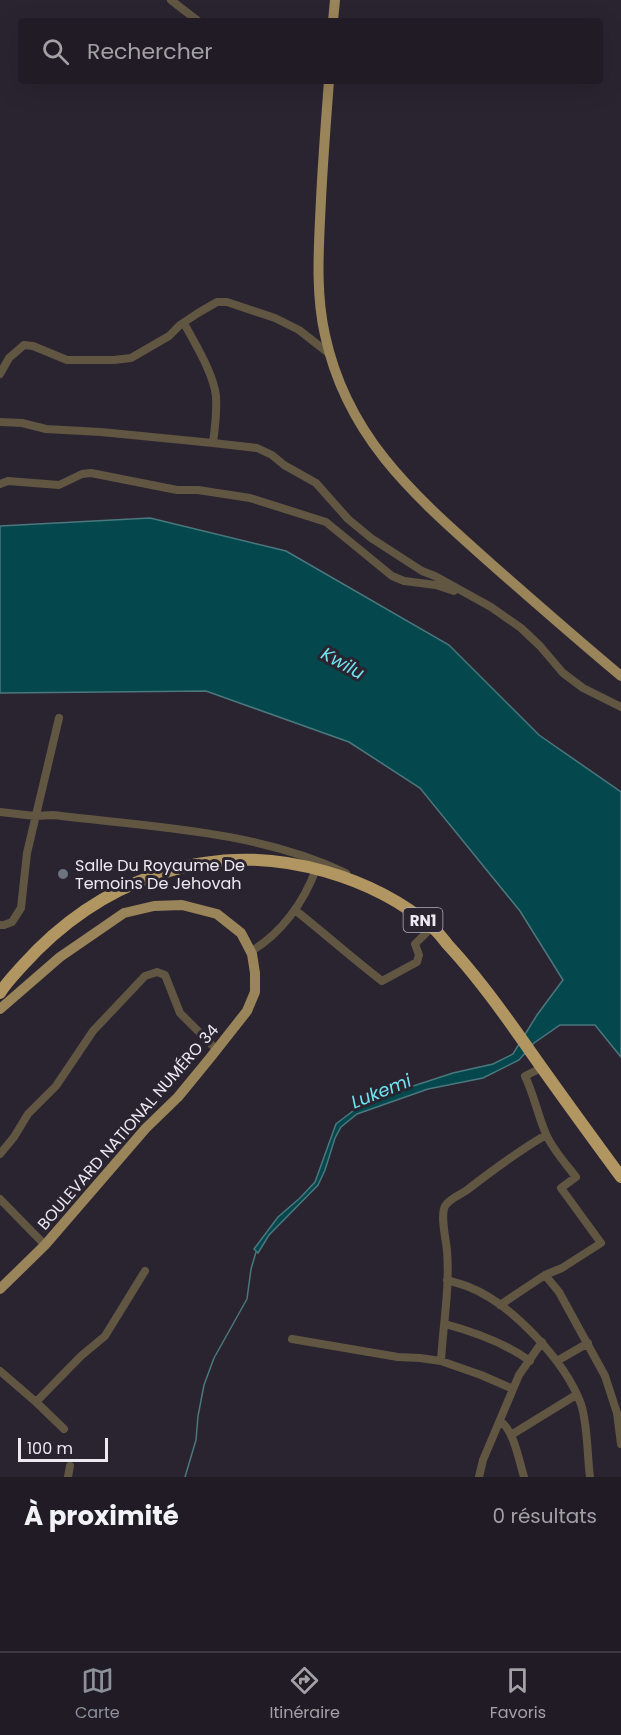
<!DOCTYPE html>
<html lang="fr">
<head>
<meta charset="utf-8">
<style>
	:root { --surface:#201b24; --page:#2d2831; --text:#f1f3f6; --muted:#a2a1a6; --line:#3d3941; --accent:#8c9099 }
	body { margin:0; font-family:Poppins,sans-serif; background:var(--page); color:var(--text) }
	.scale { position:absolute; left:18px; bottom:15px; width:90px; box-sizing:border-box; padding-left:6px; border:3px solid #ede9f1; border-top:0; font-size:16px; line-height:21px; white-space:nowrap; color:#ede9f1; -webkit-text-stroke:4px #2a2430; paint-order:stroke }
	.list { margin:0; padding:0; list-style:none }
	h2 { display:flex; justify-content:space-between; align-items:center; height:78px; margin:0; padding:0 24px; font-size:26px }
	h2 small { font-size:20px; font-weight:400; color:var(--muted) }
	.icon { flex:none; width:33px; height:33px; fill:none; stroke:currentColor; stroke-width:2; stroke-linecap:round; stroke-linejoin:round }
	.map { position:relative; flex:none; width:621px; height:1477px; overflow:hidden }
	.search { position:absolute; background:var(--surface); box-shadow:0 6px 24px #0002; left:18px; right:18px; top:18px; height:66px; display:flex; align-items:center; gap:15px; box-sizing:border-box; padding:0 21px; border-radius:6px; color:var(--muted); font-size:22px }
	.sheet { height:174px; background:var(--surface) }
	nav { display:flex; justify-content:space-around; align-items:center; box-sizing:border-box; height:84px; border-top:2px solid var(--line); background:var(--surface); font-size:16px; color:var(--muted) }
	nav a { display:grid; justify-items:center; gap:3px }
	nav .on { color:var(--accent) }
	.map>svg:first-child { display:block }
</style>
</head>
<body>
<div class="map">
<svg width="621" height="1477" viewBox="0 0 621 1477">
	<rect width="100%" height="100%" fill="#2a2430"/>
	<path fill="#04474d" stroke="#4a787e" stroke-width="1.5" d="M150,518L286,551L449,645L539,735L621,792V1057L595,1025H560L534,1043L519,1060L483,1078L428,1089L357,1114L341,1127L335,1138L325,1170L318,1185L269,1235L258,1253L254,1249L278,1217L300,1198L315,1182L336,1124L345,1117L357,1108L401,1090L453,1073L493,1064L513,1054L537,1015L563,980L520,911L420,788L349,742L206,691L0,693V526Z"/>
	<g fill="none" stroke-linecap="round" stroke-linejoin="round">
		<path stroke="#4a787e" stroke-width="1.5" d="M185,1477L196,1440L198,1416L204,1385L214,1358L247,1299L251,1269L256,1252"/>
		<path stroke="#615642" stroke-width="8" d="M171,0L198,21
			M184,323C195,344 213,372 216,396C217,412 215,428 213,443
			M0,374L9,358L24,345L33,346L67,360H114L131,358L169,336L180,325L198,313L217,302H227L275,318L299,330L331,355
			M0,422L22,423L46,429L101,432L213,443L257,448L272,455L284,465L316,483L348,519L371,538L422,571L435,576L491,607L521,628L540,646L563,673L583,688L621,707
			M0,484L8,481L59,485L82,474L91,473L177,490H198L250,498L326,522L392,576L404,581L436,585L454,591
			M0,812L35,816L53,815C151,827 255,830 346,873
			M295,910C324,933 352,958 382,981L417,962L419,955L415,944L432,927
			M0,925H4L12,922L21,908L27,853L59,718
			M250,952C281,934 304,902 316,869
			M0,1154L14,1137L28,1114L56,1086L93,1031L145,976L157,972L165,975L180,1013L216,1049
			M0,1199L45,1245
			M545,1275L559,1292L605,1376L617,1413L621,1444
			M447,1280C454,1282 462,1284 469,1287C512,1304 565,1361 581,1404C588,1426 587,1454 590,1477
			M500,1305L545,1275L562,1268L601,1243L561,1188L576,1177C566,1164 553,1150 546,1134C538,1116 534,1095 525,1076L541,1068
			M445,1324C475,1332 505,1343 530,1361
			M292,1339L398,1357L420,1358L441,1361L481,1375L513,1389
			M441,1361C443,1325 450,1288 447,1251C446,1239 440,1216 445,1206C450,1198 460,1195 467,1190C493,1170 518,1151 546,1135
			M557,1361L588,1343
			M0,1371L36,1402L64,1429
			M36,1402L81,1356L105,1336L145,1271
			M500,1421C514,1430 519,1461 524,1477
			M511,1435L576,1395
			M68,1477L70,1466
			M479,1477L483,1460L519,1375L542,1342"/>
		<path stroke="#9a845a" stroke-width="10" d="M333,21L335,0
			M329,81C326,120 323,160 321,199C319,245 315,291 325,335C348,442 420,500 497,569C538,605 579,641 621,676
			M0,1009L60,957L124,913L154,906L182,905L217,914L241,933L252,954L255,973V992L247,1011L210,1058L178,1097L146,1128L45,1245L0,1289"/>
		<path stroke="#b19662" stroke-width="12" d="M0,993C6,983 15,974 23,965C60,924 103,893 156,875C172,870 188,865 204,863C282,850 374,877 433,928C439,933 443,939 448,945C476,975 500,1008 523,1041C555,1087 588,1132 621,1177"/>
	</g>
	<circle fill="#6b7280" stroke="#2a2430" stroke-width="2" cx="63" cy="874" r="6"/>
	<g text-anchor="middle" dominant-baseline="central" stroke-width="6" stroke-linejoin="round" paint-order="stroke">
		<rect fill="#2a2430" stroke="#b2aeb7" stroke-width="1.5" x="403.5" y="908" width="39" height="24" rx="4.5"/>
		<g font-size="15" font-weight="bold" fill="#ede9f1">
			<text x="423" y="920">RN1</text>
		</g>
		<g font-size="16" fill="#ede9f1" stroke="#2a2430" text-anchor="start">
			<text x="75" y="865">Salle Du Royaume De<tspan x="75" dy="18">Temoins De Jehovah</tspan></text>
		</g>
		<g font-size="16" fill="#ede9f1" stroke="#2a2430">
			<text transform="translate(128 1127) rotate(-49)">BOULEVARD NATIONAL NUMÉRO 34</text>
		</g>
		<g font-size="18" font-style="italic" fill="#71e3f1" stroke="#2a2430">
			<text transform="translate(343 663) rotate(29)">Kwilu</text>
			<text transform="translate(381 1091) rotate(-22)">Lukemi</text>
		</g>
	</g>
</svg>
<div class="scale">100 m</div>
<div class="search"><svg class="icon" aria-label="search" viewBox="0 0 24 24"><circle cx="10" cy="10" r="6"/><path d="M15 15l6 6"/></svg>Rechercher</div>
</div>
<section class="sheet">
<h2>À proximité<small>0 résultats</small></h2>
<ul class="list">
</ul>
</section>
<nav>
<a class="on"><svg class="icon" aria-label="map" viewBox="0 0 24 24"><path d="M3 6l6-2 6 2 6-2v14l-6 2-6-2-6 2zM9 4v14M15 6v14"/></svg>Carte</a>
<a><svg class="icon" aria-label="directions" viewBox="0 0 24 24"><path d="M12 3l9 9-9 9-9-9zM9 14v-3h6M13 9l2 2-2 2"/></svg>Itinéraire</a>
<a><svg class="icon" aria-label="saved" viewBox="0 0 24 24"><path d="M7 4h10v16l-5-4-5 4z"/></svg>Favoris</a>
</nav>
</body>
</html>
